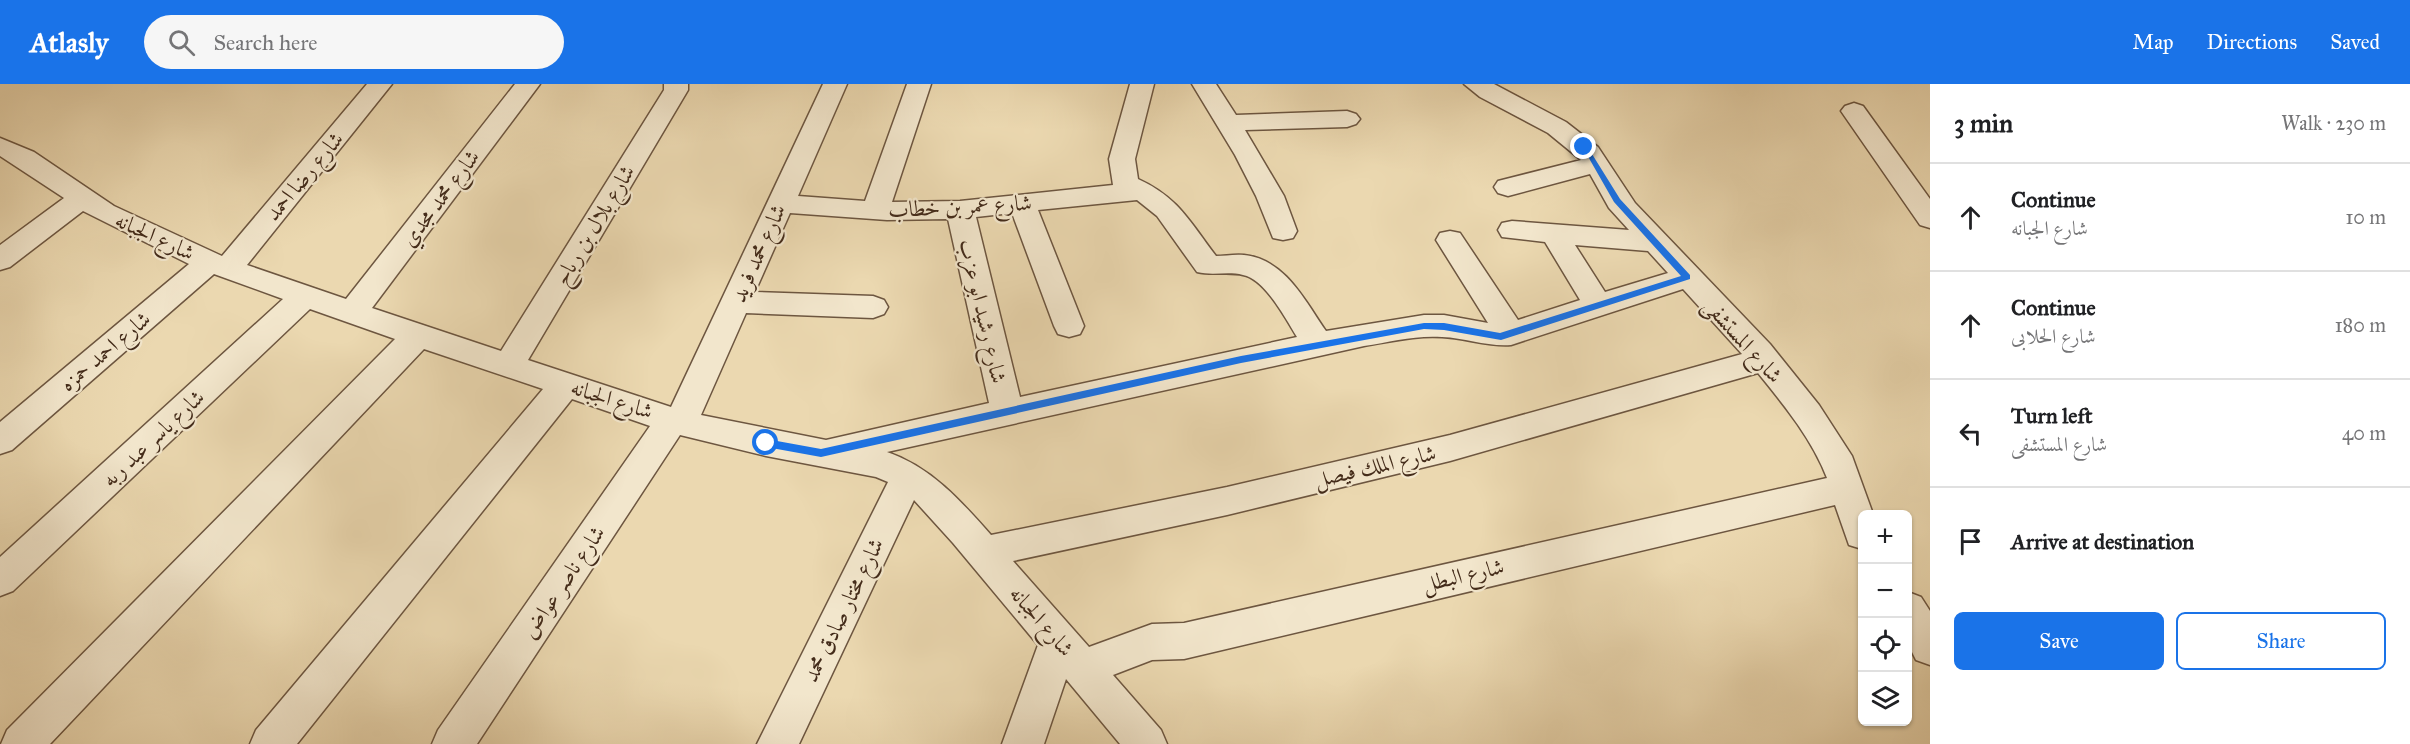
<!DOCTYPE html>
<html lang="en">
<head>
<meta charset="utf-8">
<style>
	:root { --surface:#fff; --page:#f6f6f6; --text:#202124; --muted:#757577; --line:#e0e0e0; --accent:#1a73e8 }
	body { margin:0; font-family:"IM FELL Great Primer",Amiri,serif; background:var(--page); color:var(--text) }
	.controls { position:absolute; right:18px; bottom:18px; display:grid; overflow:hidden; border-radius:9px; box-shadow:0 2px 4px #0004 }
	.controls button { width:54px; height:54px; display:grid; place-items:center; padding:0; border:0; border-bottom:2px solid var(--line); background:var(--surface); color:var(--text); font:30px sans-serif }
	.stop { position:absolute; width:18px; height:18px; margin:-14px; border:4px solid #1a73e8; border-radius:50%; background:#fff }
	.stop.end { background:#1a73e8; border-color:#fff; box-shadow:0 2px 6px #0008 }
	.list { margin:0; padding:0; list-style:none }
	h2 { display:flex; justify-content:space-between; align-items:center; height:78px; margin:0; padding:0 24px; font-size:26px }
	h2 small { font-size:20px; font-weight:400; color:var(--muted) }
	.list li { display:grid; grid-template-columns:39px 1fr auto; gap:18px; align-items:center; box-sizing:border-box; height:108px; padding:0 24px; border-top:2px solid var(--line) }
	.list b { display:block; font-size:22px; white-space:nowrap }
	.list p { margin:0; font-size:20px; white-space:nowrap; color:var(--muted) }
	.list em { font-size:20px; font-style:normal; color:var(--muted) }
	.actions { display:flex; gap:12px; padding:18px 24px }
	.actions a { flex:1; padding:14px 0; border:2px solid var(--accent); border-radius:9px; text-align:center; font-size:21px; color:var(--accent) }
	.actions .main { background:var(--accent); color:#fff }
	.icon { flex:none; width:33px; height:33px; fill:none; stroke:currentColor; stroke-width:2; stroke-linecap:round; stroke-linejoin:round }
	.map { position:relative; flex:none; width:1930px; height:660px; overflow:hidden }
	header { display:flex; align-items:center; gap:36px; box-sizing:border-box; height:84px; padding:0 30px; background:var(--accent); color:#fff }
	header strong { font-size:28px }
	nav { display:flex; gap:33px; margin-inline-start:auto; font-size:21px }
	.search { width:420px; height:54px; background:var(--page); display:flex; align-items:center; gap:15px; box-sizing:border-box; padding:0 21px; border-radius:33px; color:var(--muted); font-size:22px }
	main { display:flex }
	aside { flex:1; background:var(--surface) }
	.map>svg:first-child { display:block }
</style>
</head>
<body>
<header>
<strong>Atlasly</strong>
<div class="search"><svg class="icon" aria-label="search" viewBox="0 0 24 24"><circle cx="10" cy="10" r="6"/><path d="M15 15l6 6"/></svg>Search here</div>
<nav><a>Map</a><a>Directions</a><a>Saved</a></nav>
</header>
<main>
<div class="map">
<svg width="1930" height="660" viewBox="0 0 1930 660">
	<rect width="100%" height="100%" fill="#ebd8b0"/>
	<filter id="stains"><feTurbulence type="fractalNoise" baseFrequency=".00333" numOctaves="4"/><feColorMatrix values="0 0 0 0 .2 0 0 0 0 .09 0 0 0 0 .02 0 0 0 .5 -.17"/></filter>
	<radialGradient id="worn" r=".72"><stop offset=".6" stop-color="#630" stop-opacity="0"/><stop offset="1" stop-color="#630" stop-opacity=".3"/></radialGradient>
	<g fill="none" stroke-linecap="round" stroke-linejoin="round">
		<g stroke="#6d5640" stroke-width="3">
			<path id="minor" d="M367,0H392L247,181L346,215L515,0H540L372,224L501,267L664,6V0H688V6L528,276L671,323L823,0H847L798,112L865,117L907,0H931L892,118L960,117L1113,101L1109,75L1130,0H1154L1135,75L1138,95C1178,113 1190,138 1216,172C1225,172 1234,170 1244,171C1285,175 1305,217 1326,247L1424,231H1444L1488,239L1436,156L1440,149L1450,147L1460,149L1518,236L1580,216L1545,158L1502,153L1498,146L1502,139L1512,137L1629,146L1609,124L1590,90L1508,112L1498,109L1494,103L1498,97L1581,76L1548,49L1480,13L1464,0H1494L1566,38L1598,63L1635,119L1770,260L1819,321L1852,372L1873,430H1862V465L1849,461L1835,421L1184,575L1152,576L1113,591L1161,646L1167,660H1120L1066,595L1044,660H1002L1038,561L953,459L914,416L799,660H757L888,398L876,393L766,372L680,351L477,660H432L438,646L650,342L572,315L297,660H250L256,646L543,305L424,265L50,660H1L7,646L395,255L310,225L13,507L0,512V473L283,215L214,190L12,366L0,370V338L189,180L83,127L10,183L0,186V161L64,114L0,72V54L34,68L114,122L222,172ZM1137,116L1157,132L1197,188C1213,192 1228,187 1243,191C1265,195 1286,235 1297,253L1020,313L976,133L1012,129L1054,242L1058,250L1069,253L1080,250L1084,242L1038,126ZM790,129L887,136L948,135L989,319L826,356L701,331L746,229L873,234L884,230L888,223L884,216L873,212L755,208ZM1575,161L1648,167L1668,189L1605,208ZM1683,205L1742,270L1450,351L1227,403L991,451C961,417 931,383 887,368L1364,262C1390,258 1416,251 1442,253C1466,254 1488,263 1511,261ZM1758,289C1784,321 1812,355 1827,394L1184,539L1152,540L1089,563L1013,477L1227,431L1450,377Z
				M1192,0H1216L1236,31L1347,27L1356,30L1360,35L1356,40L1347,43L1245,46L1284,112L1297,147L1293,154L1283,156L1273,154L1256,112L1235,71Z
				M1854,19L1863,22L1930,115V144L1920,141L1841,27L1845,22Z
				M1908,508L1921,513L1930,527V581L1916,576L1908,560Z"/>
		</g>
		<use href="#minor" fill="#f2e6cc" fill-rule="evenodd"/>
	</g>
	<path fill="#1a73e8" d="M1582,62H1587L1620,115L1690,191V195L1501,256L1444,246L1424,245L1241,279L821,373L766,363L761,359L766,355L821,365L1241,272L1424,239H1444L1500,249L1681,192L1614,118Z"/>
	<g text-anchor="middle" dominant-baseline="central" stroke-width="4.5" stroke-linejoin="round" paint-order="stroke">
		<g font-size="22" fill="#432b1a" stroke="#f2e6cc">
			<text transform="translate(304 92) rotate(-50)">شارع رضا احمد</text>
			<text transform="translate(440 114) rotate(-53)">شارع محمد مجدي</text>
			<text transform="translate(960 122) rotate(-3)">شارع عمر بن خطاب</text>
			<text transform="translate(594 141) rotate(-59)">شارع بلال بن رباح</text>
			<text transform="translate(155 152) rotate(25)">شارع الجبانه</text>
			<text transform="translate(758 169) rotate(-66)">شارع محمد فريد</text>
			<text transform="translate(983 227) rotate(77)">شارع رشيد ابو عزب</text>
			<text transform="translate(1743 256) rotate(48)">شارع المستشفى</text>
			<text transform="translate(105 267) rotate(-40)">شارع احمد حمزه</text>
			<text transform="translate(612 315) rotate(18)">شارع الجبانه</text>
			<text transform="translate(153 354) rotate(-43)">شارع ياسر عبد ربه</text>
			<text transform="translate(1375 382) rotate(-13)">شارع الملك فيصل</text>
			<text transform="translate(1463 491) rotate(-13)">شارع البطل</text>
			<text transform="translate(563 498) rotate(-56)">شارع ناصر عواض</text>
			<text transform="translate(843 526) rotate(-64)">شارع مختار صادق محمد</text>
			<text transform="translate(1042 537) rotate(49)">شارع الجبانه</text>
		</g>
	</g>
	<rect width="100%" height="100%" filter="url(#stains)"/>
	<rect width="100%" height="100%" fill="url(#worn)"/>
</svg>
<div class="controls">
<button>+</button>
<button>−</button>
<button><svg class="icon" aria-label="locate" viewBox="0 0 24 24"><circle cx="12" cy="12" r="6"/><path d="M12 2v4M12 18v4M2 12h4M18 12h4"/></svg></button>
<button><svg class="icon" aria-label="layers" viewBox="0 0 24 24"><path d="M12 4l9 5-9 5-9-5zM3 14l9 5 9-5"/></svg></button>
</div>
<div class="stop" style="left:766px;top:359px"></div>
<div class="stop end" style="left:1584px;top:63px"></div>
</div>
<aside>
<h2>3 min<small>Walk · 230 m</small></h2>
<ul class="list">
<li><svg class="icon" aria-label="ahead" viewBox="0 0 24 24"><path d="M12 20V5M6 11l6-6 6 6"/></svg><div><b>Continue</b><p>شارع الجبانه</p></div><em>10 m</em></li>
<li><svg class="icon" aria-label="ahead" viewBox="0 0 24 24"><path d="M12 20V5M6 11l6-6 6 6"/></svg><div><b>Continue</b><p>شارع الحلابى</p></div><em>180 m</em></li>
<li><svg class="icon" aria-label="left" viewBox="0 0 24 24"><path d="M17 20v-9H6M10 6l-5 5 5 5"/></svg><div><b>Turn left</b><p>شارع المستشفى</p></div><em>40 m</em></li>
<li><svg class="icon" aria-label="arrive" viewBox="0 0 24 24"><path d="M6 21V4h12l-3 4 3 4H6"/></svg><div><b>Arrive at destination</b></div></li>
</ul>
<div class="actions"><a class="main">Save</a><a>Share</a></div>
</aside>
</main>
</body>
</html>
